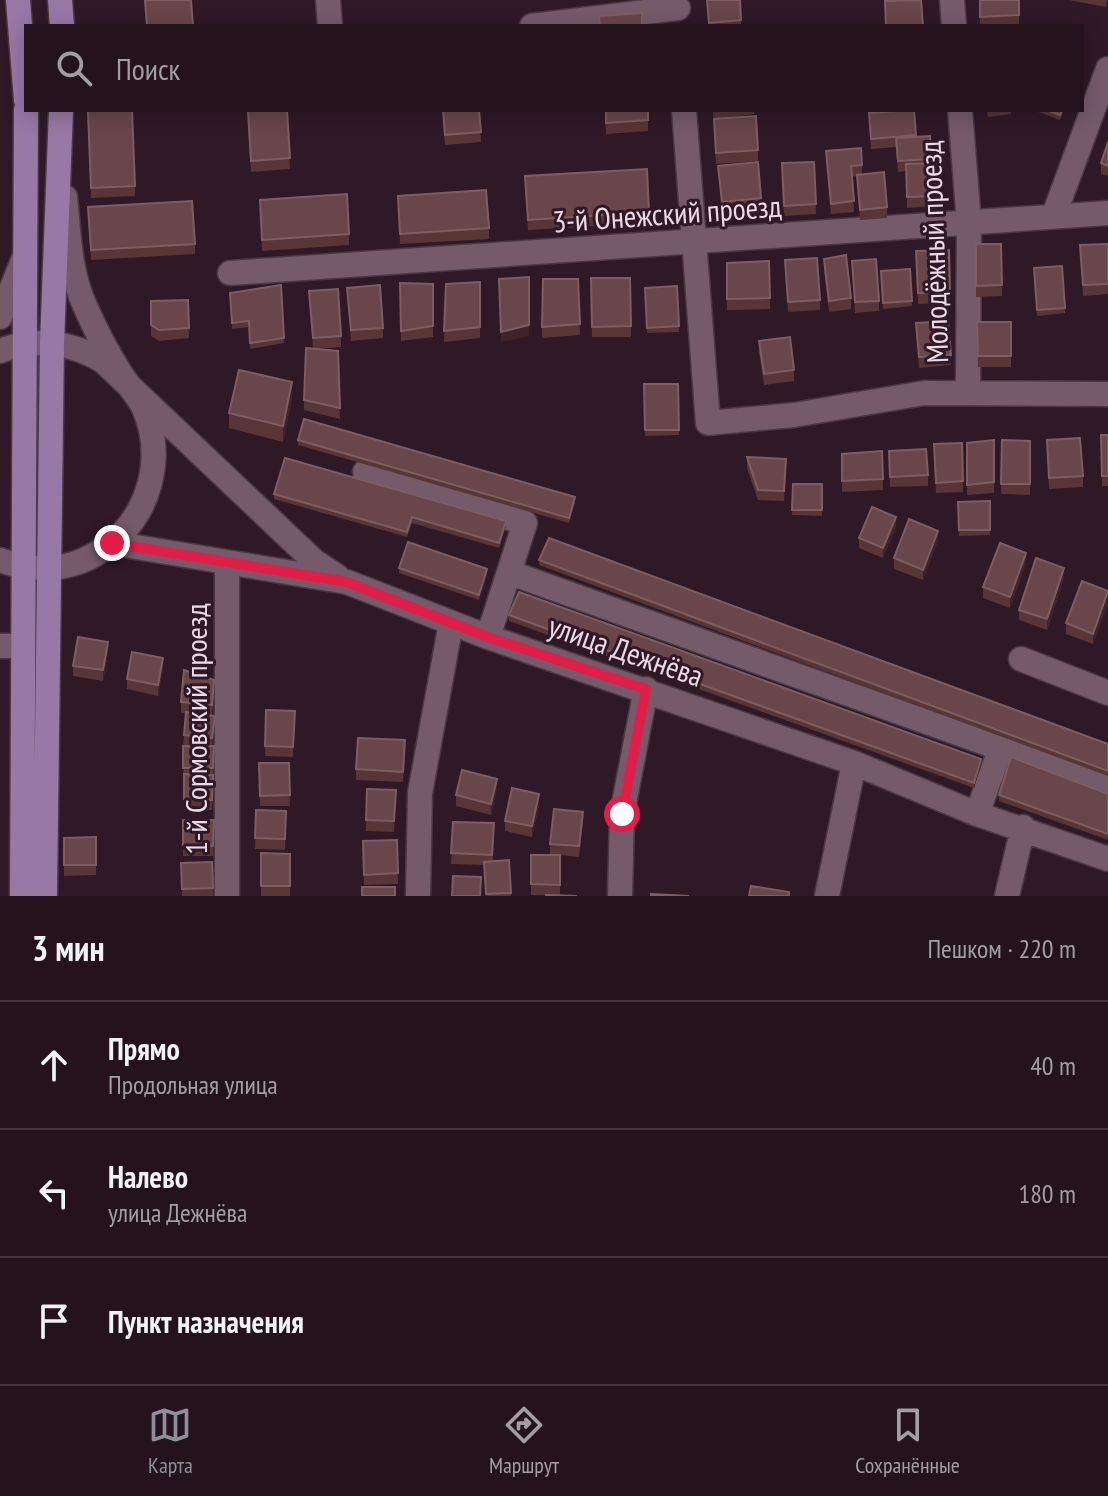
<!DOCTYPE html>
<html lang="ru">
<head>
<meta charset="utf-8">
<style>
	:root { --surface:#24131d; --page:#2c1c26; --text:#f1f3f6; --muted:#a39ea4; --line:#41323b; --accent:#8c9099 }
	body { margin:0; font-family:"PT Sans Narrow",sans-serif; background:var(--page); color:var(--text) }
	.stop { position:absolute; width:24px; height:24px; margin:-18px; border:6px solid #e11d48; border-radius:50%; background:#fff }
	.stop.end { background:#e11d48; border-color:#fff; box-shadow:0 2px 8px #0008 }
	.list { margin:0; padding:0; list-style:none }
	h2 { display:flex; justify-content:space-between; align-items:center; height:104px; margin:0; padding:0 32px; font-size:34px }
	h2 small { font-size:26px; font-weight:400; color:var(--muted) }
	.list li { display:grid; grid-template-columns:52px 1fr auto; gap:24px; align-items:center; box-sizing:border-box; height:128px; padding:0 32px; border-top:2px solid var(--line) }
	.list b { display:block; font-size:30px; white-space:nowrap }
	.list p { margin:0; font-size:26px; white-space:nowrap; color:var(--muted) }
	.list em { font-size:26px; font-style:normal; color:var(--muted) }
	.icon { flex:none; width:44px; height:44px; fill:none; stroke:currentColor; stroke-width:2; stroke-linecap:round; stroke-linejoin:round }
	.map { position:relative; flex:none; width:1108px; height:896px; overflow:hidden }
	.search { position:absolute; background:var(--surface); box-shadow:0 4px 20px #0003; left:24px; right:24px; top:24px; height:88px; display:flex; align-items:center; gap:20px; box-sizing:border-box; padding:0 28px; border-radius:0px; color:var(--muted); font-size:30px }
	.sheet { height:488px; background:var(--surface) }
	nav { display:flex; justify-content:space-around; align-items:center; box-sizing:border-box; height:112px; border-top:2px solid var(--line); background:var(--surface); font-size:22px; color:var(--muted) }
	nav a { display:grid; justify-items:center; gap:4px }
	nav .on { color:var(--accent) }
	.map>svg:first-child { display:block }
</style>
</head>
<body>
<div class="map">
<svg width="1108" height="896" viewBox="0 0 1108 896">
	<rect width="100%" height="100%" fill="#301927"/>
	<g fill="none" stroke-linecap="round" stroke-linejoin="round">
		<g stroke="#4a3843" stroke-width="27">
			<path id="minor" d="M328,0L330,26
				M952,0L954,26
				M532,26L678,8
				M684,110L708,423L794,415L924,393L1108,394
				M960,110L969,223L968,393
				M1054,215L1108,69
				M230,273L1108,213
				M0,317L24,258
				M0,351C36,337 70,342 103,361L314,561L338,577
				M365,472L525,523L488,637
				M112,543L347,582L488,637L854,763L977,814L1108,859
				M0,560C36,573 73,571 105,548C150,517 166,456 143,406C137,395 129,386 122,376C108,354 95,329 85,306C69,271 69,234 65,197
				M227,562V896
				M511,573L1108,787
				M0,646H22
				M1021,659L1108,693
				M977,814L1000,750
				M418,896L420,793L451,623
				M620,896L622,814L646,689
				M827,896L854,763
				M1007,896L1023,827"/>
		</g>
		<g stroke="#4a3843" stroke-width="27">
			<path id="major" d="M18,0L26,100
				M60,0L62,26
				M22,896L26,110
				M45,896L52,343L61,110"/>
		</g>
		<use href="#minor" stroke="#755a6a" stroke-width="24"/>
		<use href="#major" stroke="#9878a6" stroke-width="24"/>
	</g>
	<path fill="#583537" d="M707,0L741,20V26H708Z
		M979,0H1019V26H980Z
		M1069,0H1107L1106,7Z
		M87,110L135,186V196L91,198Z
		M247,110H287L290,169L251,172Z
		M442,110H479L481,142L445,145Z
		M605,110H648V131L606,134Z
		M713,110H754V114L724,118L758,150V161L716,164Z
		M914,110L916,137L930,136L932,163H936L938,206L907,208L906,171L898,172L896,147L871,149L869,113Z
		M987,110H1011V114L988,117Z
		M1033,110H1064L1060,120Z
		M1108,142V176L1101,174V163Z
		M826,151L862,165V174L887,207V218L860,220L857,176L852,177L854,212L831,214Z
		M814,162L816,214L784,216L782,174Z
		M718,166L761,198V208L722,212Z
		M525,176L649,212V223L528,230Z
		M398,196L489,228V239L400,244Z
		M260,200L349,234V245L262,251Z
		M88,217L195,244V254L91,260Z
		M976,244H1001L1002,296L976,297Z
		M1108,244V294L1083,296L1080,245Z
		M949,250L950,303L918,304L916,251Z
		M824,259L851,298V309L829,312L824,269Z
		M785,260L820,300V310L788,312Z
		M769,261L770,309L727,310V263Z
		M852,261L879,301V311L855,313Z
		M1034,268L1065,308V313L1037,316Z
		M910,269L912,306L883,309L881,271Z
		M591,278H630L631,337H592Z
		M543,279H578L580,335L542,338Z
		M480,282V338L444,342L446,284Z
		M400,283L433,284V337L401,341Z
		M281,285L284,343L250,349L249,327L232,329L230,293Z
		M677,286L679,332L647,333L645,288Z
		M347,288L383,328V338L351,341Z
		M309,291L341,336V347L314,349L338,351L340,419L304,410V400L313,349Z
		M188,300L189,338L159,341L151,336V301Z
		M977,322H1011V367H978Z
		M916,323L951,355V365L919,368Z
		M759,341L794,370V381L764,385L759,352Z
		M644,384H678L679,435L645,436Z
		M292,398L283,442L229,428V413Z
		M1101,435H1108V486H1102Z
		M298,440L575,503L569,523L298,445Z
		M994,440V493L967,495V443Z
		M1002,440L1030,441V495L1001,494Z
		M1047,440L1083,476V487L1049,489Z
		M962,443L963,492L936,493L934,444Z
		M882,451L883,490L842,492V454Z
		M889,451L928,475V486L890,487Z
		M747,457L786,469L784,501L758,500L747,468Z
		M793,484H822V516L792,515Z
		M274,494L506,526L499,548L412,523L407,537L274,499Z
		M990,501V535L959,536L958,502Z
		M896,528L883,558L859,548V538Z
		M938,541L923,580L894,569V558Z
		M539,560L1108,744V776L539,565Z
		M1026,564L1010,608L983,598V587Z
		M399,568L487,575L479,600L399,573Z
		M1064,578L1047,630L1019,620V610Z
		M1108,591L1093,644L1066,634V623Z
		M509,615L981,764L974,788L509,621Z
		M108,652L103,681L73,676V666Z
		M163,669L158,696L127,689V679Z
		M214,691L212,715L215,726L212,746L214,756L212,810H184L183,746L186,713H181V702Z
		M266,710L295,711L293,757L265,756Z
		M405,740L403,782L356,780V769Z
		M259,763H289L290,806H260Z
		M367,789L396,790L394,832L366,831Z
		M497,789L491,815L456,806V795Z
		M1108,794V840L999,801V795Z
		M539,805L532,837L505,831V821Z
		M256,810L286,811L285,850L255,849Z
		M183,820H214L213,856H183Z
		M453,822L494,823L493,862L509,860L511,896H486L484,865L451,864Z
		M583,822L579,857L560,855V895H531V855L550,854V844Z
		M96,837V875L64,876V838Z
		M397,840L398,884L364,885L363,841Z
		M261,853L290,854V896H261Z
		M212,862L213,896H182L181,863Z"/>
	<path fill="#412229" d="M529,325V336L501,342V332Z
		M292,382V398L283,442V426Z
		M896,517V528L883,558V548Z
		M938,531V541L923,580V570Z
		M1026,553V564L1010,608V597Z
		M1064,568V578L1047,630V619Z
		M487,569V575L479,600V595Z
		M1108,594V605L1093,644V634Z
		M108,642V652L103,681V670Z
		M163,658V669L158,696V685Z
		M981,759V764L974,788V783Z
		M497,779V789L491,815V804Z
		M539,794V805L532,837V826Z"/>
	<path fill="#68464a" stroke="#7c5e62" stroke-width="2" d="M145,0H191L193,26H147Z
		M707,0H740L741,20L709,23Z
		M921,0L923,26H886L885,1Z
		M980,0H1019V15L980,17Z
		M642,13V26H600L599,16Z
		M88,110H132L135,186L91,188Z
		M248,110H287L290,158L251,161Z
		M443,110H479L481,132L445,135Z
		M606,110H648V120L606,123Z
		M914,110L916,135L871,139L869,113Z
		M1047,110H1062L1060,115Z
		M756,116L758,150L716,153L714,119Z
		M930,136L932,159L898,161L896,138Z
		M1108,142V166L1101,163Z
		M861,148L862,165L851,166L854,201L831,204L826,151Z
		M758,162L761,198L722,202L718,166Z
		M814,162L816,204L784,206L782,163Z
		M936,163L938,196L907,197L906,164Z
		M647,169L649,212L528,220L525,176Z
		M884,172L887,207L860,210L857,175Z
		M486,190L489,228L400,234L398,196Z
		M347,194L349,234L262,240L260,200Z
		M192,201L195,244L91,250L88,207Z
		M976,244H1001L1002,285L976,286Z
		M1108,244V284L1083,285L1080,245Z
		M949,250L950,292L918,293L916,251Z
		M846,255L851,298L829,301L824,259Z
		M817,258L820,300L788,302L785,260Z
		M876,259L879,301L855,302L852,261Z
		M769,261L770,298L727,299V263Z
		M1062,266L1065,308L1037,310L1034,268Z
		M910,269L912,301L883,303L881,271Z
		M529,277V325L501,332L499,279Z
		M591,278H630L631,326L592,327Z
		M543,279H578L580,324L542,327Z
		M480,282V327L444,331L446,284Z
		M400,283L433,284V326L401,331Z
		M281,285L284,338L250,343L249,321L232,323L230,293Z
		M380,285L383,328L351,330L347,288Z
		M677,286L679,326L647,328L645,288Z
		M338,289L341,336L313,338L309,291Z
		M188,300L189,328L159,330L151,325V301Z
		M948,321L951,355L919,357L916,323Z
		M977,322H1011V356H978Z
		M790,337L794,370L764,374L759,341Z
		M306,348L338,351L340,408L304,400Z
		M239,370L292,382L283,426L229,413Z
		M644,384H678L679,430H645Z
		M304,419L575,497L569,518L298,440Z
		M1101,435H1108V476H1102Z
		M1080,438L1083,476L1049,478L1047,440Z
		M994,440V482L967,485V443Z
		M1002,440L1030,441V484H1001Z
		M962,443L963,481L936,483L934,444Z
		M926,449L928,475L890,477L889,451Z
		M882,451L883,479L842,481V454Z
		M747,457L786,459L784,491L758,490Z
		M285,458L506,521L499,543L412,517L407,532L274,494Z
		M793,484H822V510H792Z
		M990,501V530H959L958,502Z
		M872,507L896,517L883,548L859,538Z
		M909,519L938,531L923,570L894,558Z
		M549,538L1108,744V771L539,560Z
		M408,542L487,569L479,595L399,568Z
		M1000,543L1026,553L1010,597L983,587Z
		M1036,558L1064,568L1047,619L1019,610Z
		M1082,581L1108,591L1093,634L1066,623Z
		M519,592L981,759L974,783L509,615Z
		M78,637L108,642L103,670L73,666Z
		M132,652L163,658L158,685L127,679Z
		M184,670L214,680L212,705L181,702Z
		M266,710L295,711L293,747L265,746Z
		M186,712L215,716L212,738L184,735Z
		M358,738L405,740L403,772L356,769Z
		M183,746H214L213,768H183Z
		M1011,757L1108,794V834L999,795Z
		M259,763H289L290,795L260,796Z
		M462,770L497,779L491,804L456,795Z
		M184,774L213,775L212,800L184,799Z
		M512,788L539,794L532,826L505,821Z
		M367,789L396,790L394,821L366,820Z
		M554,809L583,812L579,846L550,844Z
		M256,810L286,811L285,839L255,838Z
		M183,820H214L213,846L183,845Z
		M453,822L494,823L492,855L451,853Z
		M96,837V865H64V838Z
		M397,840L398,873L364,875L363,841Z
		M261,853L290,854V886H261Z
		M531,855H560V885L531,884Z
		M509,860L511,893L486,894L484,862Z
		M212,862L213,888L182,889L181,863Z
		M453,876L481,877L480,896H452Z
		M751,886L789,892V896H749Z
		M362,887H395V896H362Z
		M651,894L689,896H651Z
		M546,895L577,896H546Z"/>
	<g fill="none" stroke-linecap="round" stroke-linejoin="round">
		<path stroke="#e11d48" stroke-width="10" d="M112,543L347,582L488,637L646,689L622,814"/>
	</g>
	<g text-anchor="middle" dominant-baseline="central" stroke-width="6" stroke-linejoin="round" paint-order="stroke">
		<g font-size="30" fill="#ebdbe4" stroke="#301927">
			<text transform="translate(667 213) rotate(-4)">3-й Онежский проезд</text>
			<text transform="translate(933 252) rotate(-92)">Молодёжный проезд</text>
			<text transform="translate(626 650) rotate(19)">улица Дежнёва</text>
			<text transform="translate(195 729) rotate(-90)">1-й Сормовский проезд</text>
		</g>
	</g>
</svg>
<div class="stop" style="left:622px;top:814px"></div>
<div class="stop end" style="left:112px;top:543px"></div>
<div class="search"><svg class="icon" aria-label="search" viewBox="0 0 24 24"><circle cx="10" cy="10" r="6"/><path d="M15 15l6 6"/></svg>Поиск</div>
</div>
<section class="sheet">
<h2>3 мин<small>Пешком · 220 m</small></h2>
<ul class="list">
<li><svg class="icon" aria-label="ahead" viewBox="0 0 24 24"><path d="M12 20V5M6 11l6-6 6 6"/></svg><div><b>Прямо</b><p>Продольная улица</p></div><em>40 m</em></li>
<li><svg class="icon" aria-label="left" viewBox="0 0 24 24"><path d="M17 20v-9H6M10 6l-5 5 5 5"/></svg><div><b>Налево</b><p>улица Дежнёва</p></div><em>180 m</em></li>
<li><svg class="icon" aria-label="arrive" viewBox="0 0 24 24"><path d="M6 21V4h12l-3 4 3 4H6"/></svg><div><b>Пункт назначения</b></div></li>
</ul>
</section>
<nav>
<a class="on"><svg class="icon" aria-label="map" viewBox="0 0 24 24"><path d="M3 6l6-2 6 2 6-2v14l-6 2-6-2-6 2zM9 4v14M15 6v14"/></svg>Карта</a>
<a><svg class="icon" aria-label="directions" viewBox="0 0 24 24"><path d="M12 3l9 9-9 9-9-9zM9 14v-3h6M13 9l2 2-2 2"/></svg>Маршрут</a>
<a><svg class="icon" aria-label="saved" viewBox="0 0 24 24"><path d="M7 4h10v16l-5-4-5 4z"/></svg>Сохранённые</a>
</nav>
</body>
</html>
